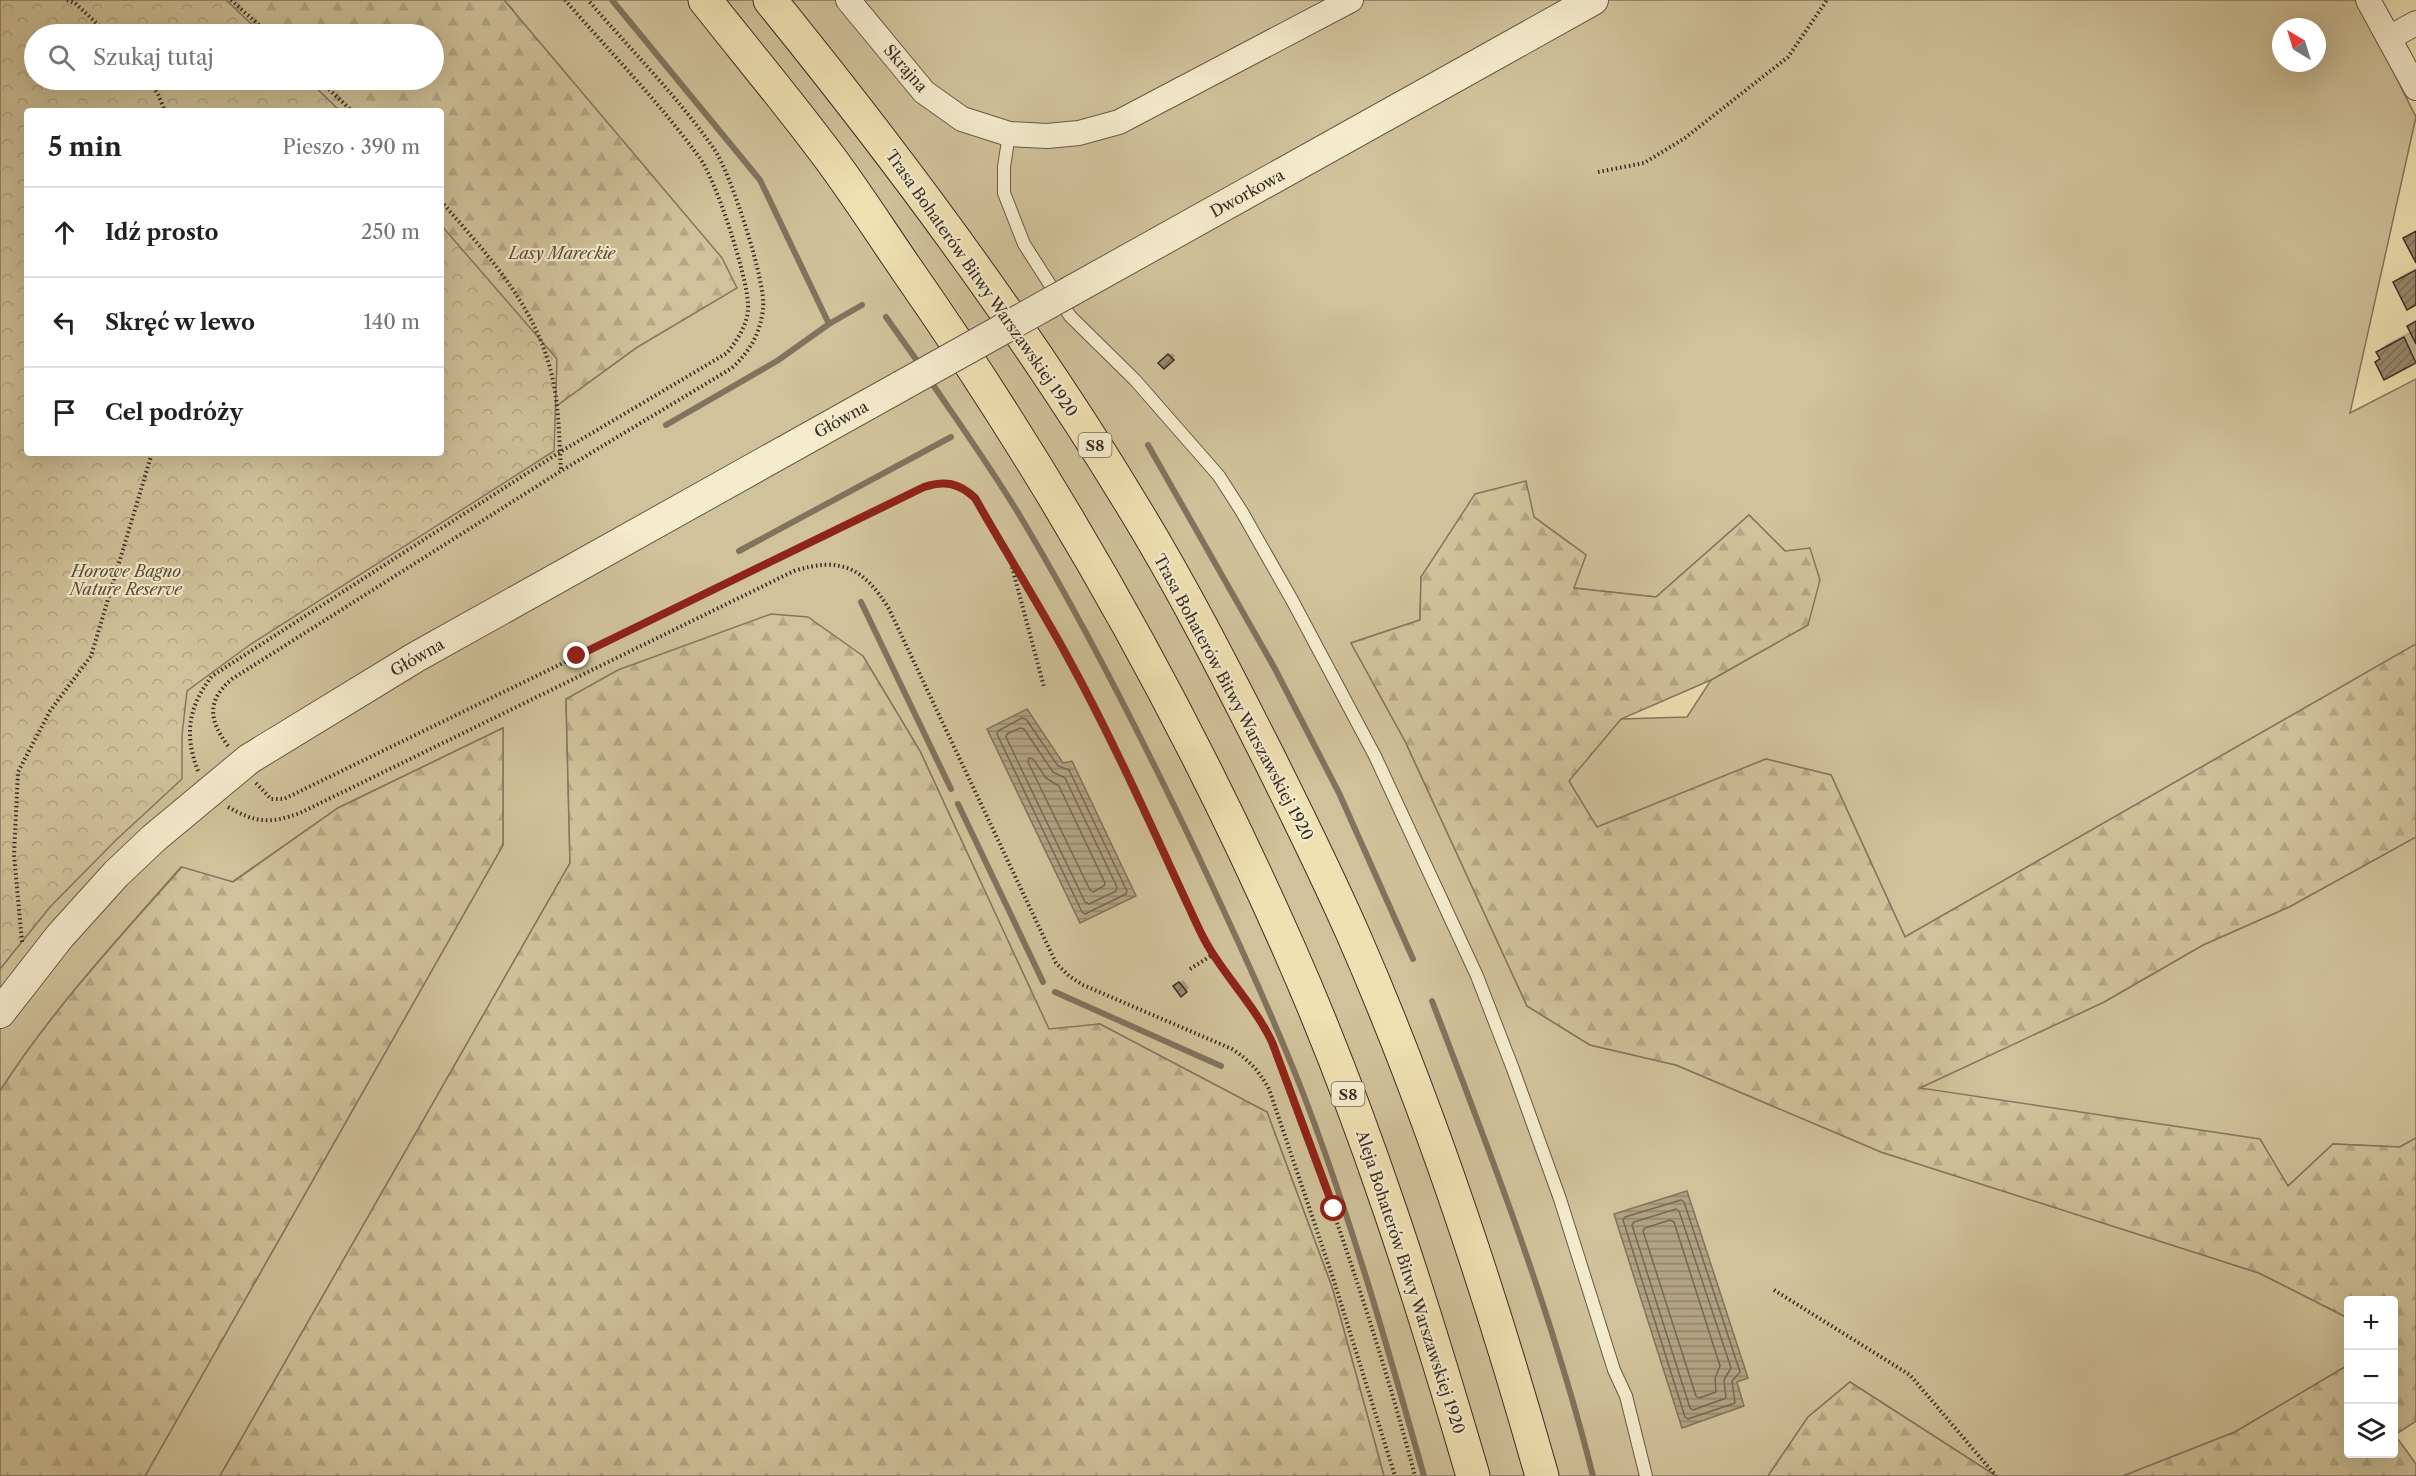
<!DOCTYPE html>
<html lang="pl">
<head>
<meta charset="utf-8">
<style>
	:root { --surface:#fff; --page:#f6f6f6; --text:#202124; --muted:#757577; --line:#e0e0e0 }
	body { margin:0; font-family:"Libre Caslon Text",serif; background:var(--page); color:var(--text) }
	.controls { position:absolute; right:18px; bottom:18px; display:grid; overflow:hidden; border-radius:6px; box-shadow:0 6px 24px #0002 }
	.controls button { width:54px; height:54px; display:grid; place-items:center; padding:0; border:0; border-bottom:2px solid var(--line); background:var(--surface); color:var(--text); font:30px sans-serif }
	.compass { position:absolute; left:2272px; top:18px; width:54px; height:54px; border-radius:50%; background:var(--surface); box-shadow:0 6px 24px #0002; rotate:322deg }
	.stop { position:absolute; width:18px; height:18px; margin:-14px; border:4px solid #8f2418; border-radius:50%; background:#fff }
	.stop.end { background:#8f2418; border-color:#fff; box-shadow:0 2px 6px #0008 }
	.list { margin:0; padding:0; list-style:none }
	h2 { display:flex; justify-content:space-between; align-items:center; height:78px; margin:0; padding:0 24px; font-size:26px }
	h2 small { font-size:20px; font-weight:400; color:var(--muted) }
	.list li { display:grid; grid-template-columns:39px 1fr auto; gap:18px; align-items:center; box-sizing:border-box; height:90px; padding:0 24px; border-top:2px solid var(--line) }
	.list b { display:block; font-size:22px; white-space:nowrap }
	.list em { font-size:20px; font-style:normal; color:var(--muted) }
	.icon { flex:none; width:33px; height:33px; fill:none; stroke:currentColor; stroke-width:2; stroke-linecap:round; stroke-linejoin:round }
	.map { position:relative; flex:none; width:2416px; height:1476px; overflow:hidden }
	.search { position:absolute; background:var(--surface); box-shadow:0 6px 24px #0002; left:24px; top:24px; width:420px; height:66px; display:flex; align-items:center; gap:15px; box-sizing:border-box; padding:0 21px; border-radius:33px; color:var(--muted); font-size:22px }
	.panel { position:absolute; background:var(--surface); box-shadow:0 6px 24px #0002; left:24px; top:108px; width:420px; height:348px; border-radius:6px }
	.map>svg:first-child { display:block }
</style>
</head>
<body>
<div class="map">
<svg width="2416" height="1476" viewBox="0 0 2416 1476">
	<defs>
		<pattern id="forest-firs" width="22" height="20" patternUnits="userSpaceOnUse" patternTransform="scale(1.5)"><rect width="22" height="20" fill="#d0c29a"/><path d="M5 1l3.5 6h-7zM16 11l3.5 6h-7z" fill="#b3a785"/></pattern>
		<pattern id="park-crowns" width="20" height="18" patternUnits="userSpaceOnUse" patternTransform="scale(1.5)"><rect width="20" height="18" fill="#d0c29a"/><path d="M2 6a3 3 0 1 1 6 0M12 15a3 3 0 1 1 6 0" fill="none" stroke="#b3a785"/></pattern>
		<pattern id="water-rules" width="6" height="5" patternUnits="userSpaceOnUse" patternTransform="scale(1.5)"><rect width="6" height="5" fill="#b1a382"/><path d="M0 2.5h6" fill="none" stroke="#91856a"/></pattern>
		<pattern id="building-hatch" width="6" height="6" patternUnits="userSpaceOnUse" patternTransform="scale(1.5)"><rect width="6" height="6" fill="#988a6e"/><path d="M-1 1l2-2M0 6l6-6M5 7l2-2" fill="none" stroke="#7d715a"/></pattern>
	</defs>
	<rect width="100%" height="100%" fill="#efe1b2"/>
	<filter id="stains"><feTurbulence type="fractalNoise" baseFrequency=".00333" numOctaves="4"/><feColorMatrix values="0 0 0 0 .2 0 0 0 0 .09 0 0 0 0 .02 0 0 0 .5 -.17"/></filter>
	<radialGradient id="worn" r=".72"><stop offset=".6" stop-color="#630" stop-opacity="0"/><stop offset="1" stop-color="#630" stop-opacity=".3"/></radialGradient>
	<path fill="#d0c29a" stroke="#857760" stroke-width="1.5" fill-rule="evenodd" d="M504,0H2357L2416,117L2350,413L2416,379V644L1905,937L1831,775L1766,759L1597,828L1568,781L1621,719L1687,717L1711,680L1808,625L1785,551L1749,515L1656,597L1573,588L1586,555L1534,517L1421,577L1420,620L1351,643L1405,741L1527,1006L1590,1045L1676,1065L1881,1152L2259,1273L2348,1318V1365L2235,1432L2123,1476H1996L1850,1382L1808,1417L1768,1476H1384L1332,1287L1267,1112L1100,1024L1049,1030L920,751L863,656L566,699L570,863L220,1476H145L503,845V728L338,808L232,882L181,867C118,939 52,1010 0,1091V930L156,691L484,459L513,10ZM2281,27H2317V63H2281ZM722,258L636,348L577,391Z
		M2416,837V1138L2400,1147L2333,1144L2288,1186L1919,1088L2104,1002L2203,945L2289,907Z"/>
	<path fill="url(#forest-firs)" stroke="#857760" stroke-width="1.5" fill-rule="evenodd" d="M0,0H504L722,258L737,288L636,348L484,459L201,648L37,884L0,305ZM34,34H434V80H34ZM27,111H441V453H27Z
		M1526,481L1534,517L1586,555L1574,588L1656,597L1749,515L1785,551L1810,548L1820,580L1808,625L1711,680L1621,719L1569,781L1597,827L1766,759L1831,775L1905,937L2416,644V837L2289,907L2203,945L2104,1002L1920,1088L2260,1139L2288,1186L2333,1144L2400,1147L2416,1138V1421L2395,1435L2416,1464V1476H2123L2235,1432L2348,1365V1454H2394V1300H2348V1318L2259,1273L1881,1152L1676,1065L1590,1045L1527,1006L1405,741L1351,643L1420,620L1421,577L1475,494Z
		M771,614L808,617L863,656L920,751L1049,1029L1100,1024L1267,1112L1332,1287L1384,1476H220L570,863L566,699L618,670Z
		M503,728V845L145,1476H0V1091C52,1010 118,939 182,867L233,882L338,808Z
		M1850,1382L1996,1476H1768L1808,1417Z"/>
	<path fill="url(#park-crowns)" stroke="#857760" stroke-width="1.5" d="M0,0H226L262,34H34V80H308L340,111H27V453H441V225L557,359L554,451L251,644L187,691L182,735V779L116,840L50,907L0,969Z"/>
	<path fill="url(#water-rules)" stroke="#81735d" stroke-width="1.5" d="M1027,709L1063,763L1072,761L1136,896L1080,923L987,729Z
		M1687,1191L1748,1378L1737,1382L1744,1406L1682,1428L1614,1214Z"/>
	<path fill="#0003" d="M2416,268V303L2394,282L2401,276Z
		M2416,320V361L2385,378L2377,362L2381,358L2378,352L2385,345L2411,331L2409,327Z
		M1172,353L1175,356L1164,367L1160,363Z
		M1183,980L1189,988L1181,995L1175,987Z"/>
	<g fill="none" stroke-linecap="round" stroke-linejoin="round">
		<path stroke="#766854" stroke-width="1.5" d="M1022,718L1026,719L1058,766L1069,770L1127,891L1126,894L1085,914L1082,912L997,734L998,731Z
			M1020,728L1024,729L1053,772L1065,778L1117,887L1116,891L1089,904L1085,902L1006,737L1007,734Z
			M1029,758L1033,759L1046,778L1059,786L1105,883L1104,886L1093,892L1090,890L1028,762Z
			M1681,1200L1684,1202L1740,1372L1732,1381L1735,1403L1688,1419L1685,1417L1623,1220L1625,1217Z
			M1676,1209L1679,1211L1731,1368L1724,1380L1726,1398L1693,1410L1690,1408L1632,1225L1634,1222Z
			M1670,1220L1674,1222L1720,1366L1715,1378L1716,1392L1699,1398L1696,1396L1643,1231L1645,1228Z"/>
		<path stroke="#81735d" stroke-width="6" d="M612,0L760,180L829,324L862,305
			M886,317L920,365
			M929,379C961,426 994,472 1023,521C1086,627 1142,738 1195,849C1232,928 1269,1007 1301,1088C1350,1215 1387,1345 1424,1476
			M666,425L777,361L829,324
			M1148,445L1274,667L1339,793L1413,959
			M739,551L951,437
			M861,602L951,789
			M958,804L1043,982
			M1055,992L1221,1066
			M1432,1001C1492,1157 1552,1313 1593,1476"/>
	</g>
	<path fill="url(#building-hatch)" stroke="#3a2c25" stroke-width="1.5" d="M2416,231V263L2403,238Z
		M2416,270V305L2407,310L2393,282Z
		M2416,321V344L2407,326Z
		M2404,337L2416,363L2384,380L2375,362L2380,359L2376,352Z
		M1168,354L1174,360L1164,369L1158,363Z
		M1179,982L1187,992L1181,997L1173,986Z"/>
	<g fill="none" stroke-linecap="round" stroke-linejoin="round">
		<g stroke="#675948" stroke-width="14">
			<path id="service" d="M1009,134L1004,167V193L1024,244L1070,316L1135,380L1219,476L1242,512L1292,600L1375,756L1477,976L1513,1069L1560,1199L1614,1370L1626,1396L1646,1476"/>
		</g>
		<g stroke="#675948" stroke-width="26">
			<path id="minor" d="M848,0L924,92L962,119L1009,134L1047,136L1079,133L1119,122L1351,0
				M2368,0L2416,88
				M2389,38L2416,23"/>
		</g>
		<g stroke="#675948" stroke-width="32">
			<path id="tertiary" d="M1071,291L1593,0
				M0,1013L60,936L116,874L154,838L249,759L416,657L901,386"/>
		</g>
		<g stroke="#3a2c25" stroke-width="35">
			<path id="motorway" d="M705,0C743,48 783,96 820,145C851,185 878,228 907,270C1056,484 1185,712 1290,951C1365,1121 1421,1298 1473,1476
				M770,0C899,159 1022,324 1129,500C1179,581 1223,667 1266,752C1296,812 1326,873 1353,934C1430,1110 1490,1292 1542,1476"/>
		</g>
		<path stroke="#3a2c25" stroke-width="4" stroke-dasharray="1.5 3" stroke-linecap="butt" d="M67,0L75,3L108,34
			M231,0L269,34
			M147,80L158,94L165,111
			M319,80L352,111
			M1598,172L1644,163L1685,138L1788,57L1827,0
			M441,201C483,250 529,298 548,361C559,396 559,435 561,471
			M1012,567L1044,687
			M228,746C209,720 206,701 232,679L561,471L732,368C750,351 760,334 763,309C767,284 730,171 714,149C679,98 629,48 588,0
			M198,771C184,735 188,707 212,676L560,452L727,353C738,339 749,323 748,304C747,276 716,179 699,157C659,102 610,52 565,0
			M256,783L271,799H284L924,487C945,480 959,483 975,498C1005,551 1038,603 1067,656C1116,745 1157,839 1200,931C1219,971 1253,1002 1272,1042C1325,1185 1376,1328 1415,1476
			M228,807C256,823 270,824 300,813L794,571C841,556 864,568 889,609L1056,963L1069,976L1083,985L1232,1049C1249,1060 1259,1071 1269,1089L1333,1278L1395,1476
			M22,942L14,855L18,772L50,711L91,656L152,453
			M1190,969L1214,954
			M1774,1290L1910,1375L1996,1476"/>
		<use href="#service" stroke="#f5eccd" stroke-width="12"/>
		<use href="#minor" stroke="#f5eccd" stroke-width="24"/>
		<use href="#tertiary" stroke="#f5eccd" stroke-width="30"/>
		<use href="#motorway" stroke="#efe1b2" stroke-width="33"/>
		<g stroke="#675948" stroke-width="32" stroke-linecap="butt">
			<path id="tertiary-bridge" d="M901,386L1071,291"/>
		</g>
		<use href="#tertiary-bridge" stroke="#f5eccd" stroke-width="30"/>
	</g>
	<g fill="none" stroke-linecap="round" stroke-linejoin="round">
		<path stroke="#8f2418" stroke-width="8" d="M577,656L924,487C945,480 959,483 975,498C1005,551 1038,603 1067,656C1116,745 1157,839 1200,931C1219,971 1253,1002 1272,1042L1334,1209"/>
	</g>
	<g text-anchor="middle" dominant-baseline="central" stroke-width="4.5" stroke-linejoin="round" paint-order="stroke">
		<g fill="#f5eccd" stroke="#726657" stroke-width="1.5">
			<rect x="1078.5" y="433" width="33" height="24" rx="4.5"/>
			<rect x="1331.5" y="1082" width="33" height="24" rx="4.5"/>
		</g>
		<g font-size="15" font-weight="bold" fill="#3a2c25">
			<text x="1095" y="445">S8</text>
			<text x="1348" y="1094">S8</text>
		</g>
		<g font-size="16" fill="#3a2c25" stroke="#f5eccd">
			<text transform="translate(906 68) rotate(49)">Skrajna</text>
			<text transform="translate(1247 193) rotate(-29)">Dworkowa</text>
			<text transform="translate(982 283) rotate(55)">Trasa Bohaterów Bitwy Warszawskiej 1920</text>
			<text transform="translate(841 419) rotate(-29)">Główna</text>
			<text transform="translate(417 657) rotate(-30)">Główna</text>
			<text transform="translate(1234 697) rotate(62)">Trasa Bohaterów Bitwy Warszawskiej 1920</text>
			<text transform="translate(1411 1282) rotate(72)">Aleja Bohaterów Bitwy Warszawskiej 1920</text>
		</g>
		<g font-size="16" font-style="italic" fill="#584a3c" stroke="#f5eccd">
			<text x="562" y="253">Lasy Mareckie</text>
			<text x="126" y="571">Horowe Bagno<tspan x="126" dy="18">Nature Reserve</tspan></text>
		</g>
	</g>
	<rect width="100%" height="100%" filter="url(#stains)"/>
	<rect width="100%" height="100%" fill="url(#worn)"/>
</svg>
<div class="controls">
<button>+</button>
<button>−</button>
<button><svg class="icon" aria-label="layers" viewBox="0 0 24 24"><path d="M12 4l9 5-9 5-9-5zM3 14l9 5 9-5"/></svg></button>
</div>
<svg class="compass" viewBox="-18 -18 36 36"><path d="M0-13l5 13h-10z" fill="#e53935"/><path d="M0 13l5-13h-10z" fill="#757577"/></svg>
<div class="stop" style="left:1334px;top:1209px"></div>
<div class="stop end" style="left:577px;top:656px"></div>
<div class="search"><svg class="icon" aria-label="search" viewBox="0 0 24 24"><circle cx="10" cy="10" r="6"/><path d="M15 15l6 6"/></svg>Szukaj tutaj</div>
<section class="panel">
<h2>5 min<small>Pieszo · 390 m</small></h2>
<ul class="list">
<li><svg class="icon" aria-label="ahead" viewBox="0 0 24 24"><path d="M12 20V5M6 11l6-6 6 6"/></svg><div><b>Idź prosto</b></div><em>250 m</em></li>
<li><svg class="icon" aria-label="left" viewBox="0 0 24 24"><path d="M17 20v-9H6M10 6l-5 5 5 5"/></svg><div><b>Skręć w lewo</b></div><em>140 m</em></li>
<li><svg class="icon" aria-label="arrive" viewBox="0 0 24 24"><path d="M6 21V4h12l-3 4 3 4H6"/></svg><div><b>Cel podróży</b></div></li>
</ul>
</section>
</div>
</body>
</html>
